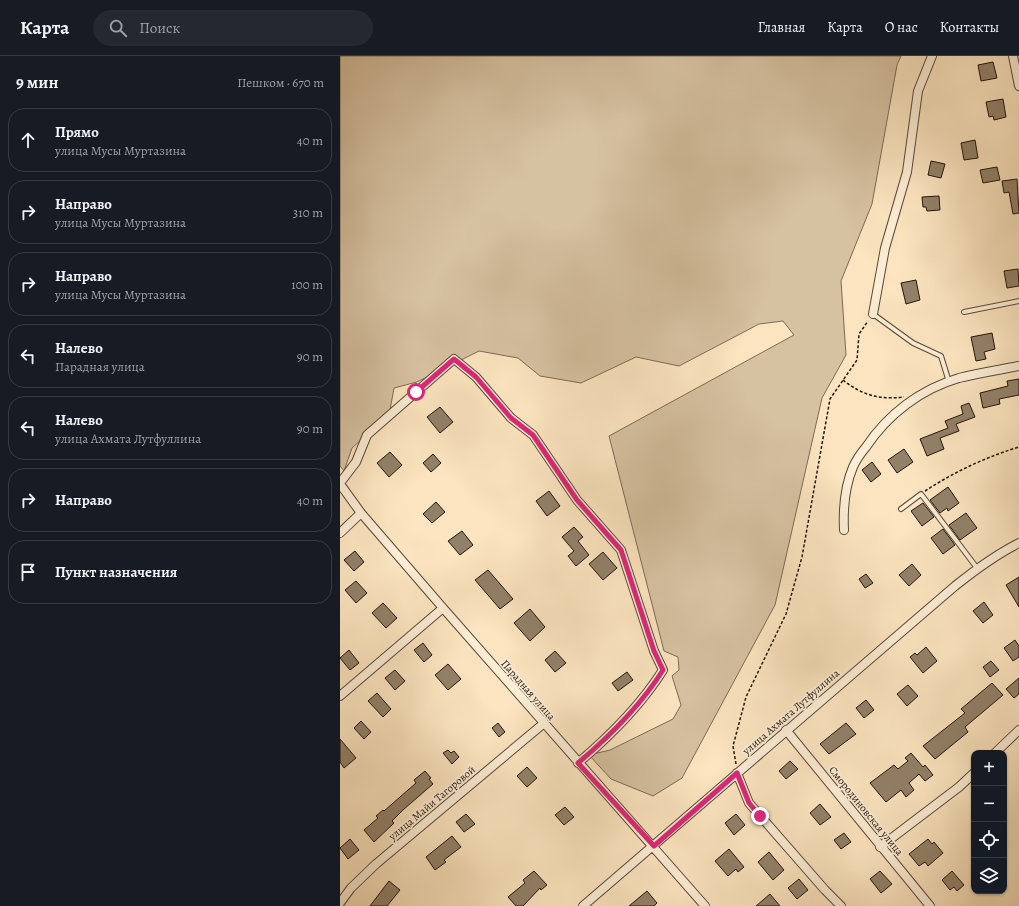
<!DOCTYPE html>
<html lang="ru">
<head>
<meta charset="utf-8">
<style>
	:root { --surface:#171b24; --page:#242831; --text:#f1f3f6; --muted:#9ea1a6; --line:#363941 }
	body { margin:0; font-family:Alegreya,serif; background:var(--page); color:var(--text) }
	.controls { position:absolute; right:12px; bottom:12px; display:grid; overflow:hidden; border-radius:8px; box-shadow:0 1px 3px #0004 }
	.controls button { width:36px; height:36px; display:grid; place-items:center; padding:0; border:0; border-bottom:1px solid var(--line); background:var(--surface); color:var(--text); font:20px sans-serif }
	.stop { position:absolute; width:12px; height:12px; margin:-9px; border:3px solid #db2777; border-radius:50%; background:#fff }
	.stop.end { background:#db2777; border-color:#fff; box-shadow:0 1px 4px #0008 }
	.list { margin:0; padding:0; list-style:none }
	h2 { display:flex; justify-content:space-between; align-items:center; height:52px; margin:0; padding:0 16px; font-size:17px }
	h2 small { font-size:13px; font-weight:400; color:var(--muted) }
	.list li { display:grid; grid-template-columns:26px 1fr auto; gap:12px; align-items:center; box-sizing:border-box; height:64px; margin:0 8px 8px; padding:0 8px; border:1px solid var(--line); border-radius:16px }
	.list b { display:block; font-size:15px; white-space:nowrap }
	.list p { margin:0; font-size:13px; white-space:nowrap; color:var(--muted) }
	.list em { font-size:13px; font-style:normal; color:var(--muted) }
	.icon { flex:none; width:22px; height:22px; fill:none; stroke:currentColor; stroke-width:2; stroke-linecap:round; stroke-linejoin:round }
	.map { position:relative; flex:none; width:679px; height:850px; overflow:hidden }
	header { display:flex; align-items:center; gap:24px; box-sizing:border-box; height:56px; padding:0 20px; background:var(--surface); border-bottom:1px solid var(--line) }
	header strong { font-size:19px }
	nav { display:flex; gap:22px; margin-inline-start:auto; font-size:14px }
	.search { width:280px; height:36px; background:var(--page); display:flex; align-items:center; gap:10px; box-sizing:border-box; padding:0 14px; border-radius:22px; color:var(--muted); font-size:15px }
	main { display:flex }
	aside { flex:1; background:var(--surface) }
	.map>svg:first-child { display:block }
</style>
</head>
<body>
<header>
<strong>Карта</strong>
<div class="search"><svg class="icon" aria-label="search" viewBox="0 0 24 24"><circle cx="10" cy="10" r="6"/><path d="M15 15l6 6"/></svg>Поиск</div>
<nav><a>Главная</a><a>Карта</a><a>О нас</a><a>Контакты</a></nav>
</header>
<main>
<aside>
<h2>9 мин<small>Пешком · 670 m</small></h2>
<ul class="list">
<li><svg class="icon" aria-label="ahead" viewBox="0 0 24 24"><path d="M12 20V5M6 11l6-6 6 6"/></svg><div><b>Прямо</b><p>улица Мусы Муртазина</p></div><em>40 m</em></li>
<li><svg class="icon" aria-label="right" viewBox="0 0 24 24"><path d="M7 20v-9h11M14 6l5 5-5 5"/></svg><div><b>Направо</b><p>улица Мусы Муртазина</p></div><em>310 m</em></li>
<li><svg class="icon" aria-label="right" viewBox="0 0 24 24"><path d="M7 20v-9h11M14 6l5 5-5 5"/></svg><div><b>Направо</b><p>улица Мусы Муртазина</p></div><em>100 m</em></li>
<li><svg class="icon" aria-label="left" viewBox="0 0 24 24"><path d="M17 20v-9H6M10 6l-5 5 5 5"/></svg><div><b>Налево</b><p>Парадная улица</p></div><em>90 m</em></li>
<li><svg class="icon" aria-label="left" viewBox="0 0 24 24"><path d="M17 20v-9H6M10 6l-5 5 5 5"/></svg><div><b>Налево</b><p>улица Ахмата Лутфуллина</p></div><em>90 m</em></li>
<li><svg class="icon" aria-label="right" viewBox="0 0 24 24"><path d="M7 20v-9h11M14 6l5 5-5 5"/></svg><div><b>Направо</b></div><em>40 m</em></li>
<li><svg class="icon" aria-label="arrive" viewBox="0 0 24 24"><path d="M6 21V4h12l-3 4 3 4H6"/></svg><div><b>Пункт назначения</b></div></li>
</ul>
</aside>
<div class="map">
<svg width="679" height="850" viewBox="0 0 679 850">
	<rect width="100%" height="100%" fill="#fbe4bf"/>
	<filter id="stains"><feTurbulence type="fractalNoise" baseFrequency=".005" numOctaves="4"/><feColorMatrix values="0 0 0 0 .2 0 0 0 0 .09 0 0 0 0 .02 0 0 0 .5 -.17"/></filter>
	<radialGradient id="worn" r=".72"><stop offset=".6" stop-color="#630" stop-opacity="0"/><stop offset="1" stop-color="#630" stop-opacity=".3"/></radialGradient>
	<path fill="#d6c1a1" stroke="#7c6b56" d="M0,0H561L557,9L532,148L501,225L506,299L482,342L435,549L342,722L313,740L271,723L249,699L270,694L333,663L341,649L332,620L339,614L338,601L324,595L269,380L454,279L443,265L419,268L339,310L296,301L241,327L200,320L178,302L139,295L77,326L54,332L50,354L43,364L12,392L4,415L0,410Z"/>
	<path fill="#928169" stroke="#21150c" d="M653,6L657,22L641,25L638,9Z
		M663,43L666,61L654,64L653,60L649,61L646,46Z
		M635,84L638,102L624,104L621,87Z
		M591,105L605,108L601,122L588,119Z
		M657,111L660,124L643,127L640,114Z
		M677,123L679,157L673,158L669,136L664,137L662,125Z
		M599,140L600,154L587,155L586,151H583L582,141Z
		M678,213L679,230L667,232L664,215Z
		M576,224L580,244L566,248L561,227Z
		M652,277L655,293L644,296L646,303L636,305L631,281Z
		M679,323V339L659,343L660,348L643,352L640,337L668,330L667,325Z
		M629,347L635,361L616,368L619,375L600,382L604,393L587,400L580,383L608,372L605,365L623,358L621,350Z
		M100,351L113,366L100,377L87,361Z
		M564,393L573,406L557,417L548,404Z
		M50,396L62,409L49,421L37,407Z
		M93,398L101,407L91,416L83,407Z
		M532,406L541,418L531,426L522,414Z
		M608,431L619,447L608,455L607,452L600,457L590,444Z
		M209,435L220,450L207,460L196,445Z
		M96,446L105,456L92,467L83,458Z
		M583,447L594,461L582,470L571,455Z
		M626,457L637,472L620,484L609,469Z
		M234,471L243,481L238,485L249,499L236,510L228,500L234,495L222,481Z
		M603,473L615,489L603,498L591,482Z
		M122,475L133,489L120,499L108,485Z
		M15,495L24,506L14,515L4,504Z
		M263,496L277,512L263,524L249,508Z
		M572,508L581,519L569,530L559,519Z
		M148,514L173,543L160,553L135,524Z
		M526,518L533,527L525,532L519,523Z
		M679,521V551L666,529Z
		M16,525L27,537L16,547L5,534Z
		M644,546L653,559L643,567L633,555Z
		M43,547L57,562L46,572L32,557Z
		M190,553L205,571L190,585L174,567Z
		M675,584L679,590V601L673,605L664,592Z
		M83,587L92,599L84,606L74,594Z
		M586,591L597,605L583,617L570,601L575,597L577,599Z
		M9,594L19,607L10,614L0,602Z
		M215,595L226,607L215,616L205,604Z
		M651,605L659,614L650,621L643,611Z
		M108,608L121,623L108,634L95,619Z
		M55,614L65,625L55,634L45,622Z
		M287,616L293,624L278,635L272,627Z
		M679,622V638L674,642L666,633Z
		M652,627L663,639L625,671L628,676L595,703L583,690L625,657L621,653Z
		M568,629L578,640L567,650L557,638Z
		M37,637L51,653L43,661L28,645Z
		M526,644L534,654L524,662L516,652Z
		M21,665L31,676L24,683L14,672Z
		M158,667L165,676L159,681L152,672Z
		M506,667L516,678L489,698L480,688Z
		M0,683L16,702L4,712L0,706Z
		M108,694L111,697L114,695L119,701L112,708L103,697Z
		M571,697L583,711L585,709L593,719L585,725L579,718L569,727L574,734L566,741L561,734L546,746L530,727L554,709L558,713L568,705L565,702Z
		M450,705L458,713L446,723L439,715Z
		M187,711L197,722L187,731L177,720Z
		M85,715L91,722L89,723L93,728L64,753L52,765L54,767L34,786L24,774L38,762L36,760L43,754L44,755L76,727L74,724Z
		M480,748L491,761L480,769L470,757Z
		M225,751L234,761L224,769L215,759Z
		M126,758L135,768L124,776L116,766Z
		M396,758L405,769L394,779L385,767Z
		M504,777L511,786L501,793L494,784Z
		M112,780L121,791L104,804L106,806L95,814L86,801Z
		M10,783L19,794L8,803L0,792Z
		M588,783L592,788L594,786L603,797L588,810L585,806L579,810L569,798Z
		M389,793L404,811L398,816L396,813L388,820L375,805Z
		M429,796L444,814L433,824L418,806Z
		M194,815L207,829L201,834L200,832L183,850H176L168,841L185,827L183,824Z
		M540,815L552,828L541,837L530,823Z
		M612,815L624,829L617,835L614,831L610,834L602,824Z
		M459,823L468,834L457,843L448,832Z
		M49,825L60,834L47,850H30Z
		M307,835L317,847L314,850H289Z
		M430,838L440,850H416Z"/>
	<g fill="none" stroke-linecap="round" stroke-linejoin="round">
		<g stroke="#584939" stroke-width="6">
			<path id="lane" d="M624,256L679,245
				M533,258L573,287L601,300L609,326
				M561,453L581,438L637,512"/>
		</g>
		<g stroke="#584939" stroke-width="10">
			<path id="street" d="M673,0L679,30
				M533,258L545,192L567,116L578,35L592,0
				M0,427L16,406L27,379L114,303L136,321L171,362L193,379L237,444L281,494L314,595L323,614C301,649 270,680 238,707
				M0,428L21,457L103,552L365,850
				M504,474C503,453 505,430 513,411C516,404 521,397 526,391C548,358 581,333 619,322C639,317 659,314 679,310
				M0,477L21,457
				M0,640L103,552
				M446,674L590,850
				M655,697L679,674
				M397,717L409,747L485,834L501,850
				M540,791L619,731L634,717
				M0,847L11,832L36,808L203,668
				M243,850L615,530C635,514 655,499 679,487"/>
		</g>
		<path stroke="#21150c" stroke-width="1.5" stroke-dasharray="3 2" stroke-linecap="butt" d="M503,324C522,339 539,344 564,341
			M585,435C614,416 646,401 679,391
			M396,708L393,690L406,641L446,558L462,501L490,343L517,304L519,278L528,265"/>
		<use href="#lane" stroke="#fcedd5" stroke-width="4"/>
		<use href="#street" stroke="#fcedd5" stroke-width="8"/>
	</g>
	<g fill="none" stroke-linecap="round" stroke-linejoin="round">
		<path stroke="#db2777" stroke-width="5" d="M76,336L114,303L136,321L171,362L193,379L237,444L281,494L314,595L323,614C301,649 270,680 238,707L314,790L397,717L409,747L420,760"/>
	</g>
	<g text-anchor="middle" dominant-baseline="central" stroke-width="3.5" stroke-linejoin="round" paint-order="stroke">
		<g font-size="11" fill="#21150c" stroke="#fcedd5">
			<text transform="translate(188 634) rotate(49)">Парадная улица</text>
			<text transform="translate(451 656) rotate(-41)">улица Ахмата Лутфуллина</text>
			<text transform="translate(92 747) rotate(-40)">улица Майи Тагоровой</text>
			<text transform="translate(526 755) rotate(51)">Смородиновская улица</text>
		</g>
	</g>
	<rect width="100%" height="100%" filter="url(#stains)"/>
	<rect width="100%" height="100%" fill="url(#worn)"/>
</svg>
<div class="controls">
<button>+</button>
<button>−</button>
<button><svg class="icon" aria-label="locate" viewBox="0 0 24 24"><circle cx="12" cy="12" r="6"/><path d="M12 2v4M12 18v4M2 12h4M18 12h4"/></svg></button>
<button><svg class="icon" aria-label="layers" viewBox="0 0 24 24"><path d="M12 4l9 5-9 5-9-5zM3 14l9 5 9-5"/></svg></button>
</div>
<div class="stop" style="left:76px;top:336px"></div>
<div class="stop end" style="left:420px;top:760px"></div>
</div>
</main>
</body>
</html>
